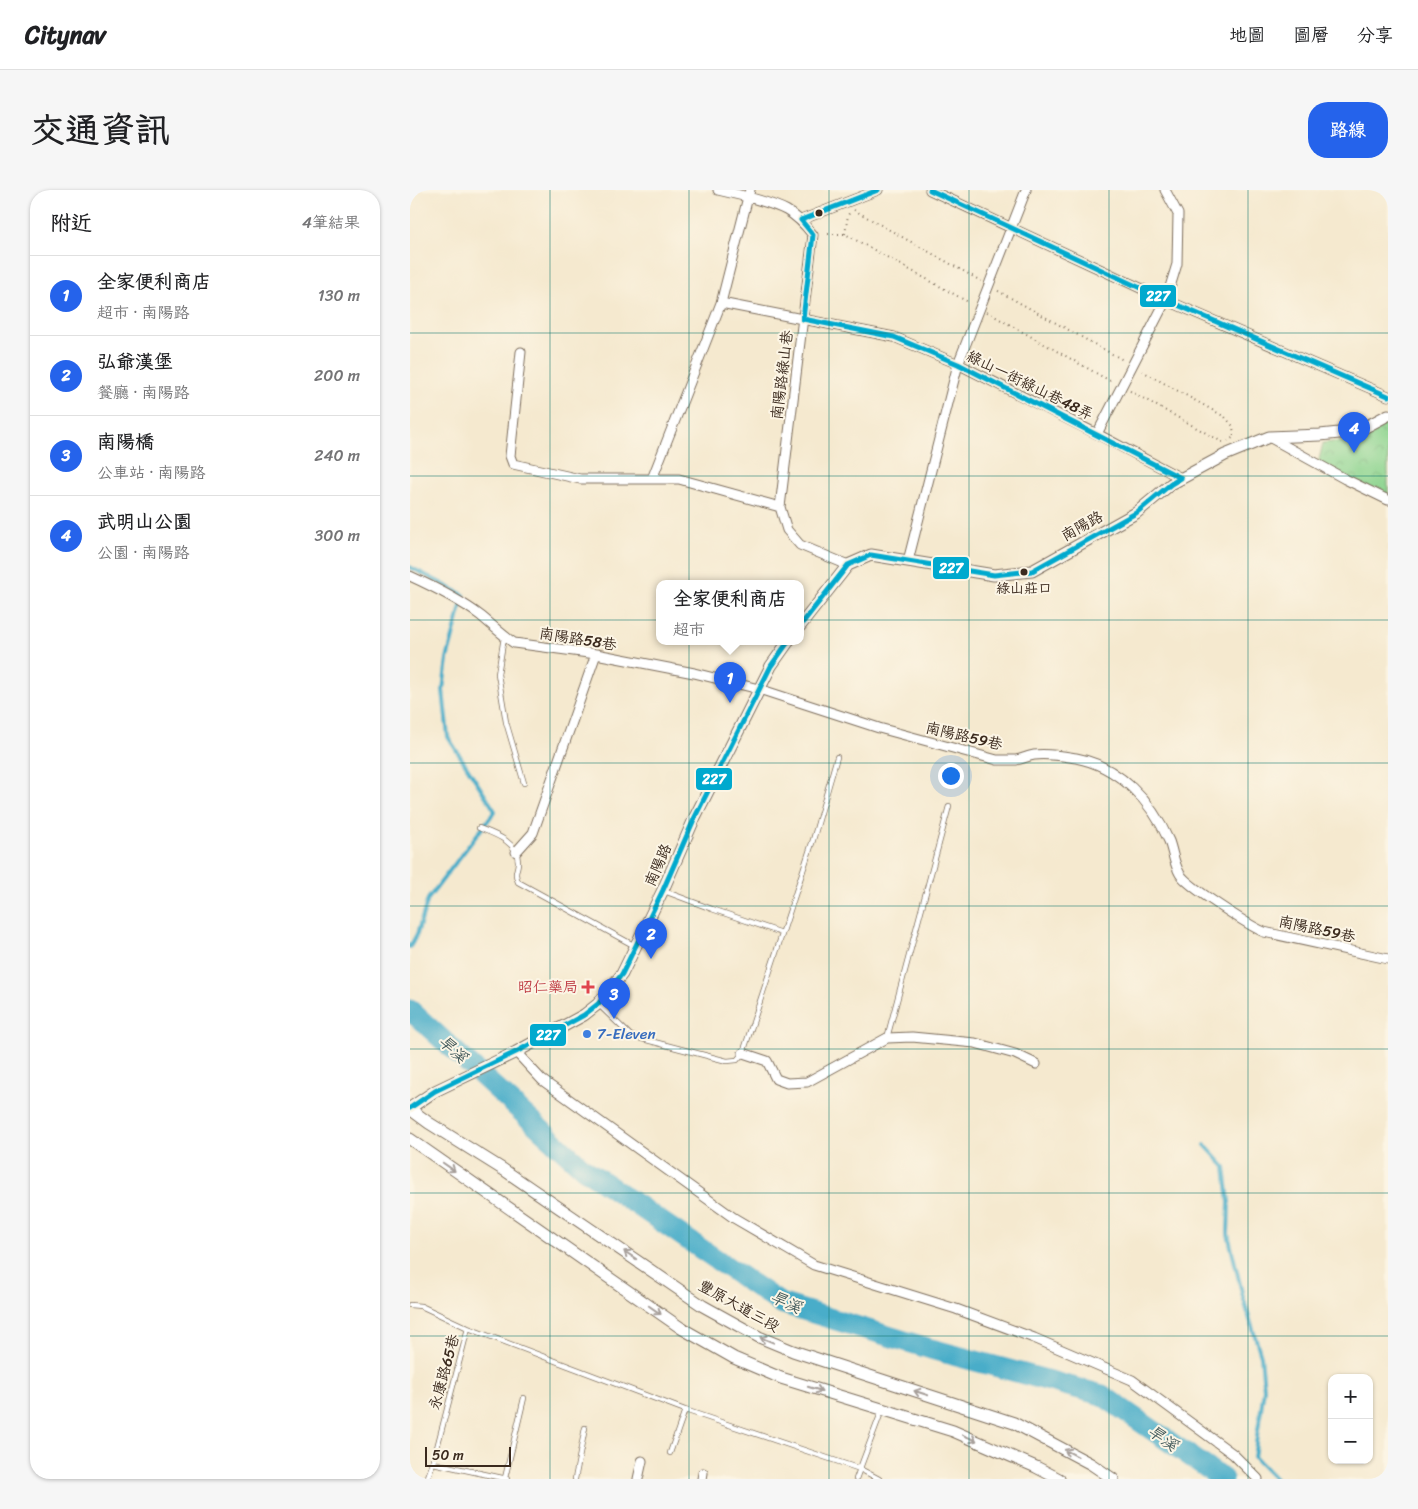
<!DOCTYPE html>
<html lang="zh-TW">
<head>
<meta charset="utf-8">
<style>
	:root { --surface:#fff; --page:#f6f6f6; --text:#202124; --muted:#757577; --line:#e0e0e0; --accent:#2563eb }
	body { margin:0; font-family:Sriracha,"LXGW WenKai TC",sans-serif; background:var(--page); color:var(--text) }
	.controls { position:absolute; right:15px; bottom:15px; display:grid; overflow:hidden; border-radius:10px; box-shadow:0 1px 4px #0004 }
	.controls button { width:45px; height:45px; display:grid; place-items:center; padding:0; border:0; border-bottom:1px solid var(--line); background:var(--surface); color:var(--text); font:25px sans-serif }
	.scale { position:absolute; left:15px; bottom:12px; width:86px; box-sizing:border-box; padding-left:5px; border:2px solid #3b2a1e; border-top:0; font-size:14px; line-height:18px; white-space:nowrap; color:#3b2a1e; -webkit-text-stroke:4px #fcf5e5; paint-order:stroke }
	.you { position:absolute; left:540px; top:585px; width:18px; height:18px; margin:-12px; border:4px solid #fff; border-radius:50%; background:#1a73e8; box-shadow:0 0 0 8px #1a73e833 }
	.badge { display:grid; place-items:center; width:32px; height:32px; border-radius:50%; background:var(--accent); color:#fff; font-size:16px; font-weight:700 }
	.pin { position:absolute; translate:-50% -41px; filter:drop-shadow(0 1px 2px #0008) }
	.pin::after { content:''; position:absolute; top:26px; width:18px; height:15px; background:inherit; clip-path:polygon(0 0,100% 0,50% 100%) }
	.popup { position:absolute; left:246px; top:390px; width:148px; height:65px; box-sizing:border-box; display:grid; place-content:center; border-radius:10px; background:var(--surface); filter:drop-shadow(0 1px 4px #0005); font-size:16px; white-space:nowrap; color:var(--muted) }
	.popup b { font-size:19px; color:var(--text) }
	.popup::after { content:''; position:absolute; left:50%; top:100%; margin-left:-10px; border:10px solid transparent; border-top-color:var(--surface) }
	.list { margin:0; padding:0; list-style:none }
	h2 { display:flex; justify-content:space-between; align-items:center; height:65px; margin:0; padding:0 20px; font-size:21px }
	h2 small { font-size:16px; font-weight:400; color:var(--muted) }
	.list li { display:grid; grid-template-columns:32px 1fr auto; gap:15px; align-items:center; box-sizing:border-box; height:80px; padding:0 20px; border-top:1px solid var(--line) }
	.list b { display:block; font-size:19px; white-space:nowrap }
	.list p { margin:0; font-size:16px; white-space:nowrap; color:var(--muted) }
	.list em { font-size:16px; font-style:normal; color:var(--muted) }
	.map { position:relative; flex:none; width:978px; height:1289px; overflow:hidden; border-radius:20px }
	header { display:flex; align-items:center; gap:30px; box-sizing:border-box; height:70px; padding:0 25px; background:var(--surface); border-bottom:1px solid var(--line) }
	header strong { font-size:24px }
	nav { display:flex; gap:28px; margin-inline-start:auto; font-size:18px }
	.intro { display:flex; align-items:center; justify-content:space-between; box-sizing:border-box; height:120px; padding:0 30px }
	h1 { margin:0; font-size:35px }
	.button { padding:12px 22px; border-radius:20px; background:var(--accent); color:#fff; font-size:18px; font-weight:700 }
	main { display:flex; gap:30px; padding:0 30px }
	aside { flex:1; background:var(--surface); border-radius:20px; box-shadow:0 1px 4px #0004 }
	.map>svg:first-child { display:block }
</style>
</head>
<body>
<header>
<strong>Citynav</strong>
<nav><a>地圖</a><a>圖層</a><a>分享</a></nav>
</header>
<div class="intro"><h1>交通資訊</h1><a class="button">路線</a></div>
<main>
<aside>
<h2>附近<small>4筆結果</small></h2>
<ul class="list">
<li><span class="badge">1</span><div><b>全家便利商店</b><p>超市 · 南陽路</p></div><em>130 m</em></li>
<li><span class="badge">2</span><div><b>弘爺漢堡</b><p>餐廳 · 南陽路</p></div><em>200 m</em></li>
<li><span class="badge">3</span><div><b>南陽橋</b><p>公車站 · 南陽路</p></div><em>240 m</em></li>
<li><span class="badge">4</span><div><b>武明山公園</b><p>公園 · 南陽路</p></div><em>300 m</em></li>
</ul>
</aside>
<div class="map">
<svg width="978" height="1289" viewBox="0 0 978 1289">
	<defs>
		<pattern id="park-crowns" width="20" height="18" patternUnits="userSpaceOnUse" patternTransform="scale(1.25)"><rect width="20" height="18" fill="#8cd48f"/><path d="M2 6a3 3 0 1 1 6 0M12 15a3 3 0 1 1 6 0" fill="none" stroke="#7ab67b"/></pattern>
	</defs>
	<rect width="100%" height="100%" fill="#fcf5e5"/>
	<filter id="ink" filterUnits="userSpaceOnUse"><feTurbulence type="fractalNoise" baseFrequency=".02" numOctaves="2"/><feDisplacementMap in="SourceGraphic" scale="10" xChannelSelector="R" yChannelSelector="G"/><feConvolveMatrix kernelMatrix="1 2 1 2 8 2 1 2 1" color-interpolation-filters="sRGB"/></filter>
	<filter id="wash" filterUnits="userSpaceOnUse"><feTurbulence type="fractalNoise" baseFrequency=".0096" numOctaves="4" result="noise"/><feDisplacementMap in="SourceGraphic" scale="20" xChannelSelector="R" yChannelSelector="G"/><feGaussianBlur stdDeviation="1.12" result="paint"/><feColorMatrix in="noise" values="0 0 0 0 0 0 0 0 0 0 0 0 0 0 0 0 0 1.4 0 .05"/><feComposite in="paint" operator="in"/></filter>
	<g filter="url(#wash)">
		<rect width="100%" height="100%" fill="#f5e9cf"/>
		<path fill="url(#park-crowns)" stroke="#647f56" d="M978,233V307L908,274L913,253L941,250Z"/>
		<g fill="none" stroke-linecap="round" stroke-linejoin="round">
			<path stroke="#4aadc9" stroke-width="4" d="M0,377L54,405L37,469L33,500L38,547L85,621L18,709L7,744L0,757
				M795,955L815,977L819,1012L818,1044L833,1107L851,1166L854,1199L844,1267L865,1289"/>
			<path stroke="#4aadc9" stroke-width="21" d="M0,820L173,978L370,1113L521,1159L692,1205L813,1289"/>
		</g>
	</g>
	<g filter="url(#ink)">
		<g fill="none" stroke-linecap="round" stroke-linejoin="round">
			<g stroke="#7c6d5c" stroke-width="6">
				<path id="service" d="M94,447L88,484L96,532L114,593
					M69,638C85,644 109,652 108,673C107,682 104,682 108,692L225,756
					M254,701L302,719L372,743
					M189,815L221,846L317,871L327,870L333,863L403,650L427,567
					M477,848L539,616
					M0,1115L11,1116L58,1138L275,1220L450,1279L469,1289
					M260,1263L275,1220
					M23,1273L97,1289
					M95,1288L114,1208
					M17,1289L23,1273L58,1138
					M165,1289L175,1238
					M446,1289L472,1220"/>
			</g>
			<g stroke="#7c6d5c" stroke-width="11">
				<path id="minor" d="M308,0L338,7L311,113L484,147L548,174L687,244L771,288
					M340,0L338,7C369,16 382,18 403,45L370,317L377,340L390,355L438,375
					M520,0L756,110L978,206
					M391,30L468,0
					M111,162L100,266L103,274L170,289H269L370,317
					M687,244L756,110L767,74L768,24L755,0
					M859,247L935,289L978,310
					M242,289L311,113
					M498,371L548,174L616,0
					M0,386C24,397 50,410 71,426C82,435 92,445 104,453L186,464L284,483L349,499L469,538L587,570C593,570 600,570 606,570C612,569 618,566 624,565C638,563 653,566 666,568C709,576 742,612 759,651C763,662 764,674 770,684C777,696 840,736 854,742L978,769
					M106,662L123,643L186,464
					M106,862L132,890L324,1028L404,1075L546,1119L624,1148L722,1190L823,1264L848,1289
					M333,863L357,871L366,889L377,893L397,892L477,848L502,847L565,853L605,864L626,874
					M228,1289L232,1271
					M292,1289L293,1283"/>
			</g>
			<g stroke="#7c6d5c" stroke-width="13">
				<path id="tertiary" d="M390,436L438,375L461,365L584,385L622,381L726,323L761,294L815,265L859,247L910,245L948,241L978,225
					M0,918L25,901L106,862L174,825L188,814L212,784L253,700L285,627L361,476L378,452
					M0,919L19,933L94,980L293,1116L349,1147L383,1161L604,1233L681,1274L703,1289
					M0,949L271,1138L324,1168L371,1188L543,1241L626,1277L649,1289"/>
			</g>
			<path stroke="#7c6d5c" stroke-width="2" stroke-dasharray="1 4" stroke-linecap="butt" d="M444,20L571,91
				M413,44H435L560,113
				M435,44L438,25L440,22
				M588,101L713,170
				M577,122L702,192
				M732,181L815,227L823,236L824,247L818,251
				M720,201L814,253"/>
			<use href="#service" stroke="#fff" stroke-width="4.5"/>
			<use href="#minor" stroke="#fff" stroke-width="9"/>
			<use href="#tertiary" stroke="#fff" stroke-width="11"/>
			<g stroke="#fcf5e5" stroke-width="9">
				<path id="bus-1" d="M520,0L756,110L978,206
					M391,30L403,45L393,129
					M391,30L468,0
					M393,129L484,147L548,174L771,288
					M390,436L438,375L461,365L584,385L622,381L726,323L761,294L771,288
					M0,918L25,901L106,862L174,825L188,814L212,784L253,700L285,627L361,476L378,452"/>
			</g>
			<use href="#bus-1" stroke="#00a9ce" stroke-width="5"/>
		</g>
		<defs><path id="oneway-shaft" d="M-6 0H5M1.5-3L5.5 0L1.5 3" fill="none" stroke-width="1.6" stroke-linecap="round" stroke-linejoin="round" transform="scale(1.25)"/></defs>
		<g stroke="#a79f9a">
			<use href="#oneway-shaft" transform="translate(39 977) rotate(35)"/>
			<use href="#oneway-shaft" transform="translate(220 1065) rotate(-146)"/>
			<use href="#oneway-shaft" transform="translate(245 1120) rotate(35)"/>
			<use href="#oneway-shaft" transform="translate(357 1150) rotate(-158)"/>
			<use href="#oneway-shaft" transform="translate(405 1199) rotate(17)"/>
			<use href="#oneway-shaft" transform="translate(511 1203) rotate(-162)"/>
			<use href="#oneway-shaft" transform="translate(560 1248) rotate(23)"/>
			<use href="#oneway-shaft" transform="translate(661 1263) rotate(-152)"/>
		</g>
	</g>
	<path fill="none" stroke="#0f766e" stroke-width="1" stroke-opacity="0.55" d="M140,0V1289M279,0V1289M419,0V1289M559,0V1289M699,0V1289M838,0V1289M0,143H978M0,286H978M0,430H978M0,573H978M0,716H978M0,859H978M0,1003H978M0,1146H978"/>
	<g fill="#3b2a1e" stroke="#fcf5e5" stroke-width="2">
		<circle cx="409" cy="23" r="4.5"/>
		<circle cx="614" cy="382" r="4.5"/>
	</g>
	<path fill="#e0444e" stroke="#fcf5e5" stroke-width="2" d="M175.5 789.5h5v5h5v5h-5v5h-5v-5h-5v-5h5z"/>
	<circle fill="#3f7fe0" stroke="#fcf5e5" stroke-width="2" cx="177" cy="844" r="5"/>
	<g text-anchor="middle" dominant-baseline="central" stroke-width="4" stroke-linejoin="round" paint-order="stroke">
		<g font-size="14" fill="#3b2a1e" stroke="#fcf5e5">
			<text x="614" y="398">綠山莊口</text>
		</g>
		<g font-size="15" fill="#3b2a1e" stroke="#fcf5e5">
			<text transform="translate(372 185) rotate(-83)">南陽路綠山巷</text>
			<text transform="translate(620 195) rotate(26)">綠山一街綠山巷48弄</text>
			<text transform="translate(672 336) rotate(-29)">南陽路</text>
			<text transform="translate(168 449) rotate(9)">南陽路58巷</text>
			<text transform="translate(554 546) rotate(13)">南陽路59巷</text>
			<text transform="translate(248 675) rotate(-66)">南陽路</text>
			<text transform="translate(907 739) rotate(12)">南陽路59巷</text>
			<text transform="translate(329 1116) rotate(29)">豐原大道三段</text>
			<text transform="translate(34 1182) rotate(-75)">永康路65巷</text>
		</g>
		<g font-size="15" fill="#be3a42" stroke="#fcf5e5" text-anchor="end">
			<text x="168" y="797">昭仁藥局</text>
		</g>
		<g font-size="15" fill="#366cbe" stroke="#fcf5e5" text-anchor="start">
			<text x="187" y="844">7-Eleven</text>
		</g>
		<g font-size="16" font-style="italic" fill="#40585a" stroke="#fcf5e5">
			<text transform="translate(43 859) rotate(42)">旱溪</text>
			<text transform="translate(376 1112) rotate(24)">旱溪</text>
			<text transform="translate(753 1248) rotate(35)">旱溪</text>
		</g>
	</g>
	<g stroke="#fcf5e5" stroke-width="2">
		<rect x="729" y="94" width="38" height="24" rx="5" fill="#00a9ce"/>
		<rect x="522" y="366" width="38" height="24" rx="5" fill="#00a9ce"/>
		<rect x="285" y="577" width="38" height="24" rx="5" fill="#00a9ce"/>
		<rect x="119" y="833" width="38" height="24" rx="5" fill="#00a9ce"/>
	</g>
	<g font-size="14" text-anchor="middle" font-weight="bold" fill="#fff">
		<text x="748" y="111">227</text>
		<text x="541" y="383">227</text>
		<text x="304" y="594">227</text>
		<text x="138" y="850">227</text>
	</g>
</svg>
<div class="controls">
<button>+</button>
<button>−</button>
</div>
<div class="scale">50 m</div>
<div class="you"></div>
<div class="pin badge" style="left:320px;top:513px">1</div>
<div class="popup"><b>全家便利商店</b>超市</div>
<div class="pin badge" style="left:241px;top:769px">2</div>
<div class="pin badge" style="left:204px;top:829px">3</div>
<div class="pin badge" style="left:944px;top:263px">4</div>
</div>
</main>
</body>
</html>
